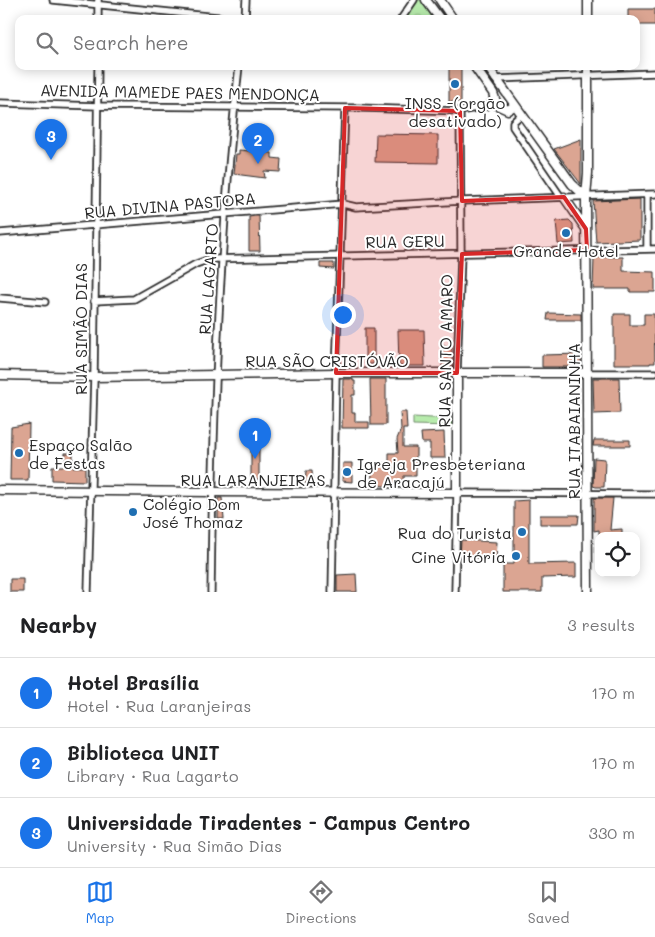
<!DOCTYPE html>
<html lang="en">
<head>
<meta charset="utf-8">
<style>
	:root { --surface:#fff; --page:#f6f6f6; --text:#202124; --muted:#757577; --line:#e0e0e0; --accent:#1a73e8 }
	body { margin:0; font-family:Mali,sans-serif; background:var(--page); color:var(--text) }
	.controls { position:absolute; right:15px; bottom:15px; display:grid; overflow:hidden; border-radius:10px; box-shadow:0 2px 12px #0003 }
	.controls button { width:45px; height:45px; display:grid; place-items:center; padding:0; border:0; border-bottom:1px solid var(--line); background:var(--surface); color:var(--text); font:25px sans-serif }
	.you { position:absolute; left:342px; top:314px; width:18px; height:18px; margin:-12px; border:4px solid #fff; border-radius:50%; background:#1a73e8; box-shadow:0 0 0 8px #1a73e833 }
	.badge { display:grid; place-items:center; width:32px; height:32px; border-radius:50%; background:var(--accent); color:#fff; font-size:16px; font-weight:700 }
	.pin { position:absolute; translate:-50% -41px; filter:drop-shadow(0 1px 2px #0008) }
	.pin::after { content:''; position:absolute; top:26px; width:18px; height:15px; background:inherit; clip-path:polygon(0 0,100% 0,50% 100%) }
	.list { margin:0; padding:0; list-style:none }
	h2 { display:flex; justify-content:space-between; align-items:center; height:65px; margin:0; padding:0 20px; font-size:21px }
	h2 small { font-size:16px; font-weight:400; color:var(--muted) }
	.list li { display:grid; grid-template-columns:32px 1fr auto; gap:15px; align-items:center; box-sizing:border-box; height:70px; padding:0 20px; border-top:1px solid var(--line) }
	.list b { display:block; font-size:19px; white-space:nowrap }
	.list p { margin:0; font-size:16px; white-space:nowrap; color:var(--muted) }
	.list em { font-size:16px; font-style:normal; color:var(--muted) }
	.icon { flex:none; width:28px; height:28px; fill:none; stroke:currentColor; stroke-width:2; stroke-linecap:round; stroke-linejoin:round }
	.map { position:relative; flex:none; width:655px; height:592px; overflow:hidden }
	.search { position:absolute; background:var(--surface); box-shadow:0 2px 12px #0003; left:15px; right:15px; top:15px; height:55px; display:flex; align-items:center; gap:12px; box-sizing:border-box; padding:0 18px; border-radius:10px; color:var(--muted); font-size:19px }
	.sheet { height:275px; background:var(--surface) }
	nav { display:flex; justify-content:space-around; align-items:center; box-sizing:border-box; height:70px; border-top:1px solid var(--line); background:var(--surface); font-size:14px; color:var(--muted) }
	nav a { display:grid; justify-items:center; gap:2px }
	nav .on { color:var(--accent) }
	.map>svg:first-child { display:block }
</style>
</head>
<body>
<div class="map">
<svg width="655" height="592" viewBox="0 0 655 592">
	<defs>
		<pattern id="forest-crowns" width="20" height="18" patternUnits="userSpaceOnUse" patternTransform="scale(1.25)"><rect width="20" height="18" fill="#b7ebac"/><path d="M2 6a3 3 0 1 1 6 0M12 15a3 3 0 1 1 6 0" fill="none" stroke="#9eca94"/></pattern>
	</defs>
	<rect width="100%" height="100%" fill="#fff"/>
	<filter id="ink" filterUnits="userSpaceOnUse"><feTurbulence type="fractalNoise" baseFrequency=".02" numOctaves="2"/><feDisplacementMap in="SourceGraphic" scale="10" xChannelSelector="R" yChannelSelector="G"/><feConvolveMatrix kernelMatrix="1 2 1 2 8 2 1 2 1" color-interpolation-filters="sRGB"/></filter>
	<g filter="url(#ink)">
		<path fill="#b7ebac" stroke="#718b6c" d="M413,417L452,419V426L413,425Z"/>
		<path fill="url(#forest-crowns)" stroke="#718b6c" d="M418,0H421L433,19H406Z"/>
		<path fill="#dba592" stroke="#2b2b2b" d="M628,9H655V25H636V19H628Z
			M449,66H461V102H449Z
			M376,134L438,135V163L375,162Z
			M581,139V184L554,149Z
			M239,150L272,153V158L281,159L280,172L264,171L265,178L234,174L236,154H239Z
			M640,199V240L596,242L593,201Z
			M255,216H259L260,251H249V217Z
			M569,220L573,224L574,243L558,244L556,221Z
			M594,257H623V271L655,272V292H630V289H593Z
			M320,263H334V269L320,268Z
			M548,313L581,314V320H547Z
			M614,314H630V325H644V314H654L655,363H650V364H614Z
			M365,328H374V364H365Z
			M398,330H424L425,366H399Z
			M442,346H452V367H442Z
			M581,354V367H542V355Z
			M593,378H619L620,413L594,414Z
			M343,379H353V381H355V395H352V413H355V422H369V428H342Z
			M370,379H386V425H371Z
			M400,412H406L407,429H403V447H416V476H404V480H399V487L371,485L373,463H389V453H398L397,439L401,429Z
			M29,424L28,480H10L11,427Z
			M444,432L445,458H430V443H422L421,433Z
			M259,437V480H251V438Z
			M594,440H630V446H593Z
			M65,453H73V467H85V481L52,480V466H65Z
			M594,458L605,459L604,487H596L593,486Z
			M343,463H352V482L342,481Z
			M306,471H312L313,484H305Z
			M218,498H222L224,519H218Z
			M594,498H613L610,530L622,529V536H599V530L594,531Z
			M529,500V564L576,563V577L542,578V592H503V564H514V501Z
			M540,515H579L578,524H540Z
			M461,540L497,542L496,559L460,557Z
			M356,574L357,592H337V575Z
			M10,579H23V592H10Z"/>
		<g fill="none" stroke-linecap="round" stroke-linejoin="round">
			<g stroke="#2b2b2b" stroke-width="9">
				<path id="street" d="M53,0L237,19
					M98,19V0
					M245,19L246,0
					M401,19L414,0
					M495,79L655,73
					M0,103L98,106L359,108L460,111L487,106L492,102L493,98
					M521,115L513,122V127L561,197
					M647,195V249
					M0,233L343,204L356,207L462,201L655,194
					M0,298L45,302
					M94,301L134,299L196,264L210,259L655,249
					M457,373L461,254L460,111
					M587,373H655
					M88,592L94,377L98,66
					M211,592C213,417 219,241 239,66
					M332,592L336,373L345,108
					M455,592L457,493L655,494"/>
			</g>
			<g stroke="#2b2b2b" stroke-width="11">
				<path id="secondary" d="M426,0L440,19
					M440,0L453,19
					M588,0V19
					M474,66L493,93L497,105L508,110L514,106
					M487,66L572,184L586,197
					M564,197L586,229
					M0,375L94,377L336,373H587
					M0,490L212,492L457,493V373
					M588,592L586,197L588,173V66"/>
			</g>
			<use href="#street" stroke="#fff" stroke-width="5.5"/>
			<use href="#secondary" stroke="#fff" stroke-width="8"/>
		</g>
	</g>
	<path fill="#d62828" fill-opacity="0.2" stroke="#d62828" stroke-width="4" stroke-linejoin="round" d="M345,108L460,111L462,201L564,197L586,229L587,250L462,254L457,373H336Z"/>
	<g fill="#1f6fb2" stroke="#fff" stroke-width="2">
		<circle cx="455" cy="84" r="5"/>
		<circle cx="566" cy="233" r="5"/>
		<circle cx="19" cy="453" r="5"/>
		<circle cx="347" cy="472" r="5"/>
		<circle cx="133" cy="512" r="5"/>
		<circle cx="522" cy="532" r="5"/>
		<circle cx="516" cy="556" r="5"/>
	</g>
	<g text-anchor="middle" dominant-baseline="central" stroke-width="4" stroke-linejoin="round" paint-order="stroke">
		<g font-size="16" fill="#2b2b2b" stroke="#fff">
			<text transform="translate(180 92) rotate(1)">AVENIDA MAMEDE PAES MENDONÇA</text>
			<text transform="translate(170 205) rotate(-5)">RUA DIVINA PASTORA</text>
			<text transform="translate(405 241) rotate(-1)">RUA GERU</text>
			<text transform="translate(208 279) rotate(-86)">RUA LAGARTO</text>
			<text transform="translate(80 329) rotate(-90)">RUA SIMÃO DIAS</text>
			<text transform="translate(445 351) rotate(-89)">RUA SANTO AMARO</text>
			<text x="327" y="360">RUA SÃO CRISTÓVÃO</text>
			<text transform="translate(573 421) rotate(-90)">RUA ITABAIANINHA</text>
			<text x="253" y="479">RUA LARANJEIRAS</text>
		</g>
		<g font-size="16" fill="#2b2b2b" stroke="#fff" text-anchor="start">
			<text x="455" y="102" text-anchor="middle">INSS -(orgão<tspan x="455" dy="18">desativado)</tspan></text>
			<text x="566" y="250" text-anchor="middle">Grande Hotel</text>
			<text x="29" y="444">Espaço Salão<tspan x="29" dy="18">de Festas</tspan></text>
			<text x="357" y="463">Igreja Presbeteriana<tspan x="357" dy="18">de Aracajú</tspan></text>
			<text x="143" y="503">Colégio Dom<tspan x="143" dy="18">José Thomaz</tspan></text>
			<text x="512" y="532" text-anchor="end">Rua do Turista</text>
			<text x="506" y="556" text-anchor="end">Cine Vitória</text>
		</g>
	</g>
</svg>
<div class="controls">
<button><svg class="icon" aria-label="locate" viewBox="0 0 24 24"><circle cx="12" cy="12" r="6"/><path d="M12 2v4M12 18v4M2 12h4M18 12h4"/></svg></button>
</div>
<div class="you"></div>
<div class="pin badge" style="left:255px;top:459px">1</div>
<div class="pin badge" style="left:258px;top:164px">2</div>
<div class="pin badge" style="left:51px;top:160px">3</div>
<div class="search"><svg class="icon" aria-label="search" viewBox="0 0 24 24"><circle cx="10" cy="10" r="6"/><path d="M15 15l6 6"/></svg>Search here</div>
</div>
<section class="sheet">
<h2>Nearby<small>3 results</small></h2>
<ul class="list">
<li><span class="badge">1</span><div><b>Hotel Brasília</b><p>Hotel · Rua Laranjeiras</p></div><em>170 m</em></li>
<li><span class="badge">2</span><div><b>Biblioteca UNIT</b><p>Library · Rua Lagarto</p></div><em>170 m</em></li>
<li><span class="badge">3</span><div><b>Universidade Tiradentes - Campus Centro</b><p>University · Rua Simão Dias</p></div><em>330 m</em></li>
</ul>
</section>
<nav>
<a class="on"><svg class="icon" aria-label="map" viewBox="0 0 24 24"><path d="M3 6l6-2 6 2 6-2v14l-6 2-6-2-6 2zM9 4v14M15 6v14"/></svg>Map</a>
<a><svg class="icon" aria-label="directions" viewBox="0 0 24 24"><path d="M12 3l9 9-9 9-9-9zM9 14v-3h6M13 9l2 2-2 2"/></svg>Directions</a>
<a><svg class="icon" aria-label="saved" viewBox="0 0 24 24"><path d="M7 4h10v16l-5-4-5 4z"/></svg>Saved</a>
</nav>
</body>
</html>
